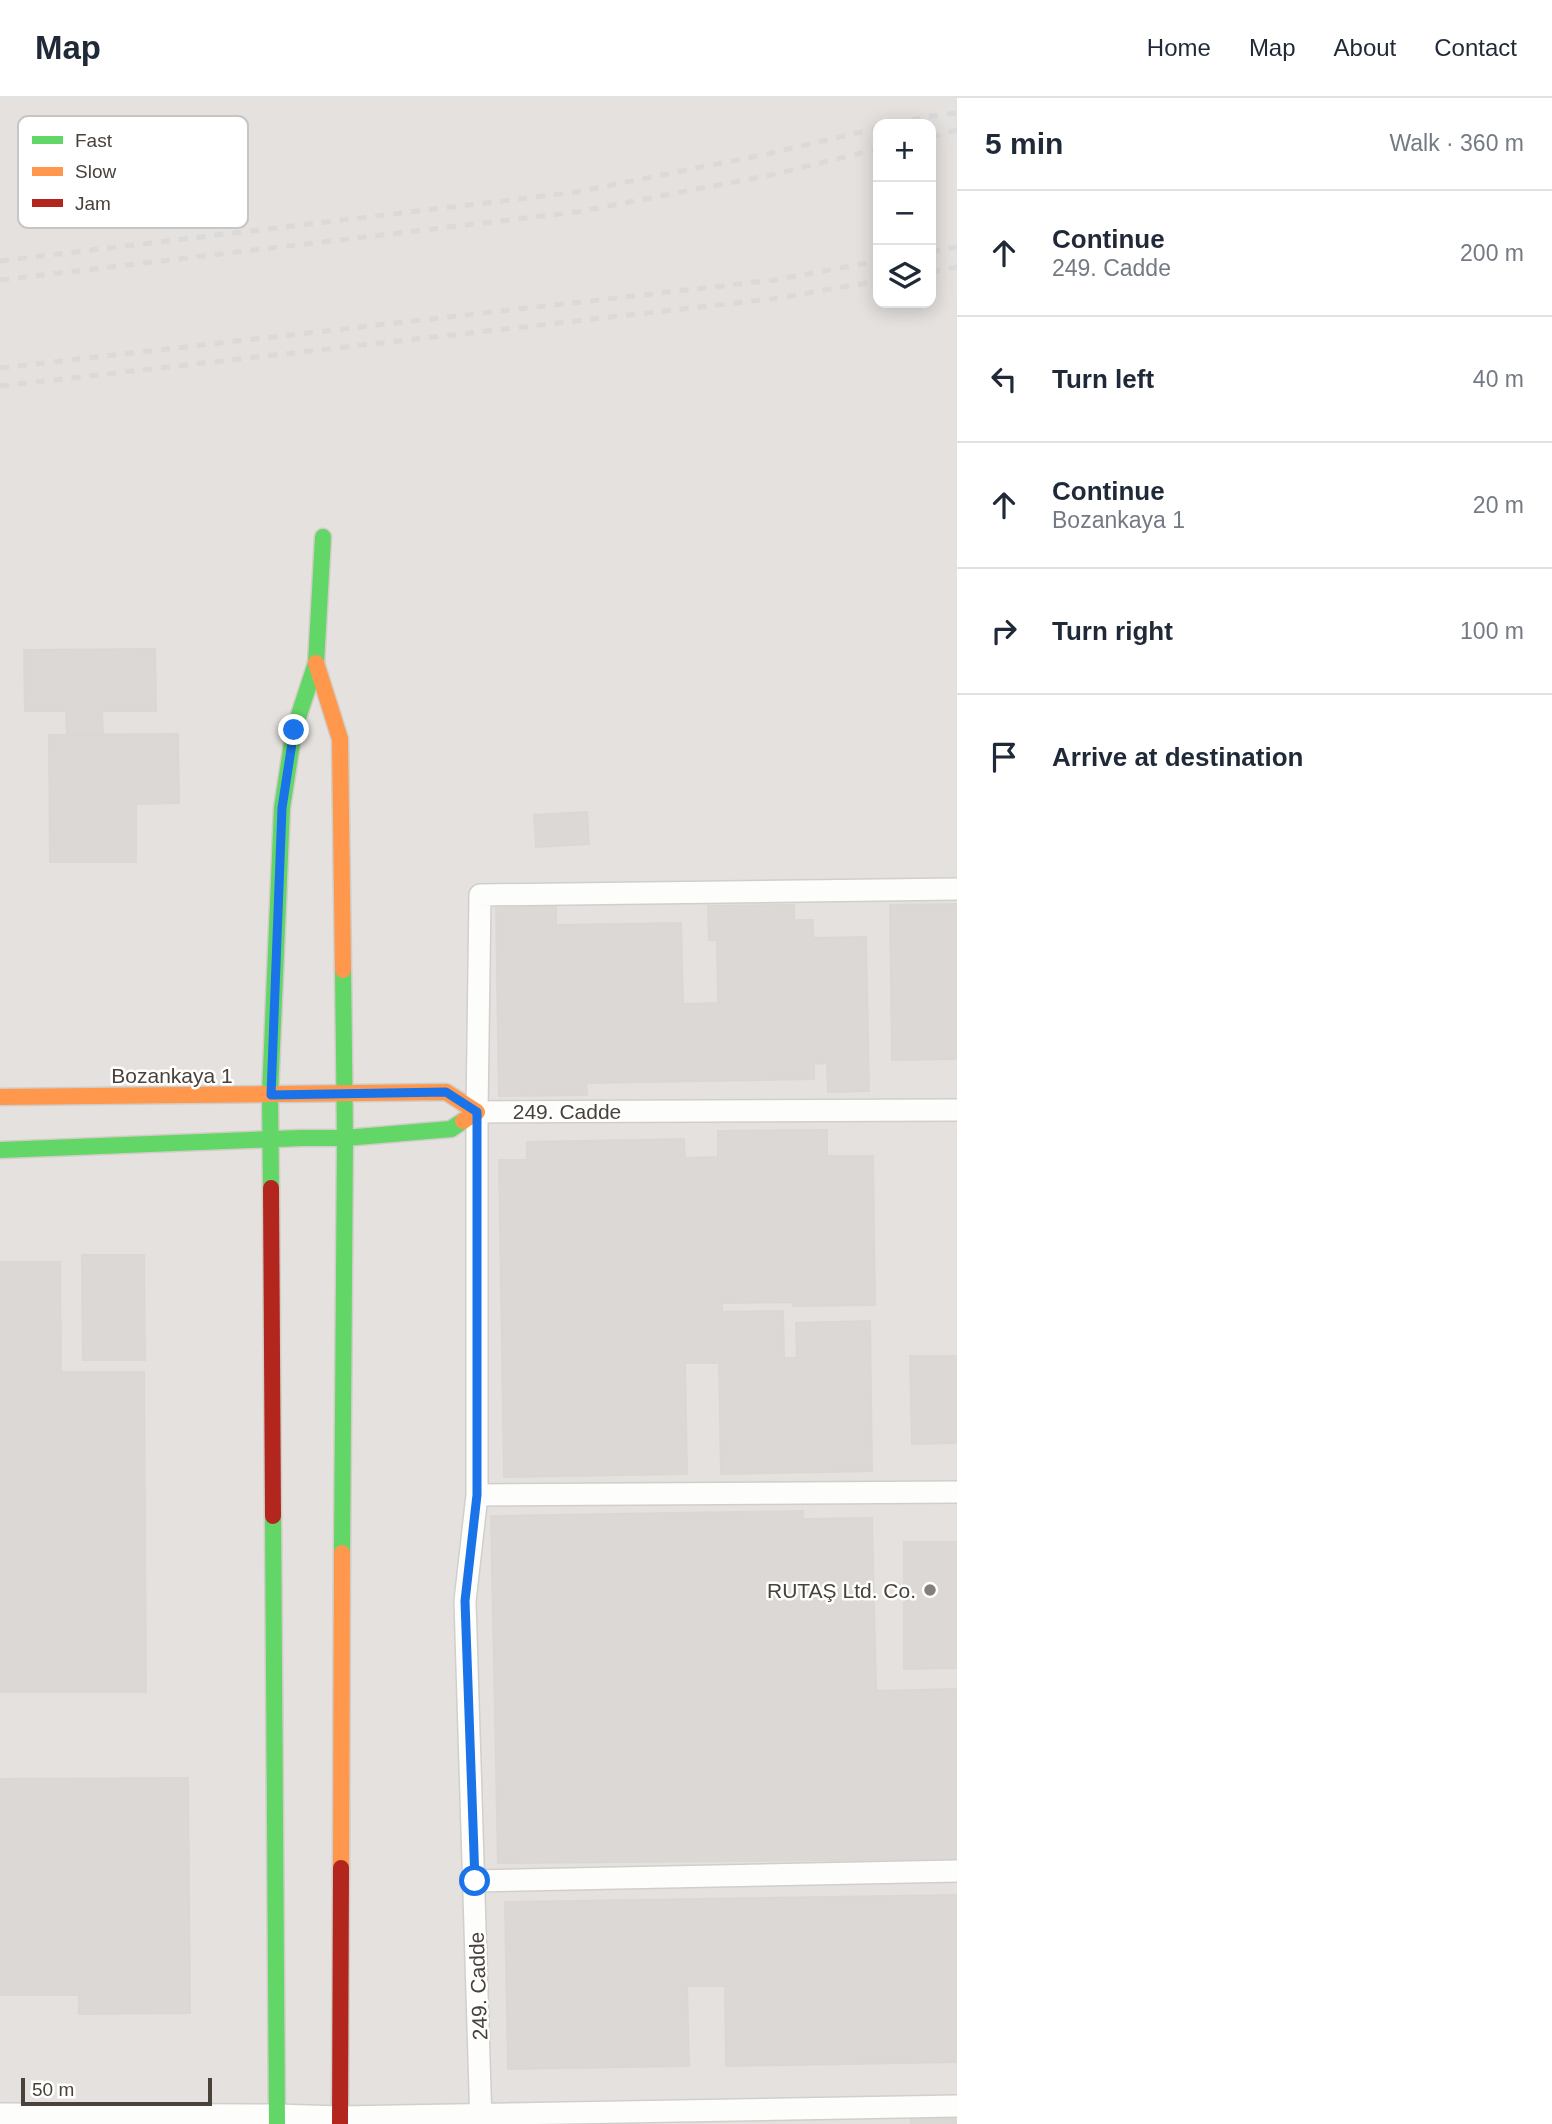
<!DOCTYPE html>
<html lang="en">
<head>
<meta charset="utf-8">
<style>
	:root { --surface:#fff; --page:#f6f6f7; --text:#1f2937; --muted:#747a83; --line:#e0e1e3 }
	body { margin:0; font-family:Helvetica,sans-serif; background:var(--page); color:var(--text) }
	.controls { position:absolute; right:21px; top:21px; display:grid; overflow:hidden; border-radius:14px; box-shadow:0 4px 18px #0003 }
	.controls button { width:63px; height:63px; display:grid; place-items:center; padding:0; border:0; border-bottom:2px solid var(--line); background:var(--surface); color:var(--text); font:35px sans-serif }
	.scale { position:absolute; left:21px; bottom:18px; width:191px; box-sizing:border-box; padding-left:7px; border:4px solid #49423a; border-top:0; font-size:19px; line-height:24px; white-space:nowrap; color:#49423a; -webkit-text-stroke:5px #fff; paint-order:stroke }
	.stop { position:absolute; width:21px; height:21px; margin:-16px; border:5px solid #1a73e8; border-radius:50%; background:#fff }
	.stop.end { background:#1a73e8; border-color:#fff; box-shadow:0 2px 7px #0008 }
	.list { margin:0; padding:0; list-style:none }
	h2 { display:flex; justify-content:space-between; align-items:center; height:91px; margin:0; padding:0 28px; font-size:30px }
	h2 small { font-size:23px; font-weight:400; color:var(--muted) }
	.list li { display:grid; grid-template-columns:46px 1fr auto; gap:21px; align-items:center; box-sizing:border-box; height:126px; padding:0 28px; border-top:2px solid var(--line) }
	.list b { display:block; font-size:26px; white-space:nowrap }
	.list p { margin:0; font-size:23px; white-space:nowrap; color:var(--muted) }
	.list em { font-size:23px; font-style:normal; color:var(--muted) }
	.icon { flex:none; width:38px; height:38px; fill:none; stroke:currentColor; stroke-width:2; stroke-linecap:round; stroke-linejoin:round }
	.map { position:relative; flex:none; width:957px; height:2026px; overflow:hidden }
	header { display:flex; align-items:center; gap:42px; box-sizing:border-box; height:98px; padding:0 35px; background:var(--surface); border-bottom:2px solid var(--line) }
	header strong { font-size:33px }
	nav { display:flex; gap:38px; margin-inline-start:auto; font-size:24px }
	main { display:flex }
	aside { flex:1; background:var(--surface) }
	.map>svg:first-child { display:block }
</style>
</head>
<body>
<header>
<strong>Map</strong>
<nav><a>Home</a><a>Map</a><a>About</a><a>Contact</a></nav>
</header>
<main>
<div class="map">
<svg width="957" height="2026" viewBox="0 0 957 2026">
	<rect width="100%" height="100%" fill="#f3f1ee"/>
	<path fill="#e5e1de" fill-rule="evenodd" d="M0,0H957V2026H0ZM878,26H931V205H878Z"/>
	<path fill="#dbd8d5" stroke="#dbd8d4" stroke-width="2" d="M155,551L156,613H102L103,636L67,637L66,613H25L24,552Z
		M178,636L179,705L136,706V764H50L49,637Z
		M587,714L589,746L536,749L534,717Z
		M957,806V961L892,962L890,807Z
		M794,807V822H813V840L866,839L869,993L828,994L827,965L814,966V981L586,985L587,997L499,998L496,810L556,809V827L681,825L683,906L718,905L717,842H709L708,808Z
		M827,1032V1058H873L875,1207L793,1208V1204L722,1205V1214L783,1213L784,1260H797L796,1225L870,1223L872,1373L721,1376L719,1265H685L687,1376L504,1379L499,1062H527V1044L684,1041L685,1060L718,1059V1033Z
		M82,1157H144L145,1262H83Z
		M0,1164H60L61,1274H144L146,1594H0Z
		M910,1258H957V1345L912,1346Z
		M803,1413V1421L872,1420L876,1593L957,1591V1761L498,1765L491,1418Z
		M904,1444H957V1570L904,1571Z
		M188,1680L190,1915L79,1916V1897H0V1681Z
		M957,1797V1964L726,1968L725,1888H687L689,1968L508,1971L505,1804Z
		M957,2019V2026H911V2020Z"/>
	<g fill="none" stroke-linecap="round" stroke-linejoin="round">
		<g stroke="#d1cfcc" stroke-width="24">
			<path id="street" d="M477,1014L957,1012
				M477,1397L957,1394
				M475,1783L957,1773
				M0,2016L277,2017L340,2019L957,2008
				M481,2026L465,1503L477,1397V1014L480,797L957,791"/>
		</g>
		<g stroke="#d1cdc6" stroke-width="19">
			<path id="fast" d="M0,1052L301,1040H345L451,1031L463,1023
				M271,1090L270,997L282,710L294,632L316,565L323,439
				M273,1418L277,2026
				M342,1455L345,1040L343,872"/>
		</g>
		<g stroke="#d1cdc6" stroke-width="19">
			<path id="slow" d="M316,565L340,641L343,872
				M0,999L446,994L477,1014L463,1023
				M341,1770L342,1455"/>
		</g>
		<g stroke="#d1cdc6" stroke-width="19">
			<path id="jam" d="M271,1090L273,1418
				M340,2026L341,1770"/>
		</g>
		<use href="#street" stroke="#fdfdfc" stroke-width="21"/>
		<use href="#fast" stroke="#63d668" stroke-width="16"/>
		<use href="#slow" stroke="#ff974d" stroke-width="16"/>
		<use href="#jam" stroke="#b3261e" stroke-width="16"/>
		<path stroke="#dadada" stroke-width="5" stroke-dasharray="9 9" stroke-linecap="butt" d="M894,26L931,18L957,15
			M931,39L957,32
			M931,154L957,149
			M0,163L577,94L767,56L878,30
			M931,174L957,169
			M0,182L577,114L771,77L878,51
			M0,270L774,182L878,163
			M0,288L779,200L878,183"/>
	</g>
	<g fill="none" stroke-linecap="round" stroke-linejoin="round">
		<path stroke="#1a73e8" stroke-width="9" d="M294,632L282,710L271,997L446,994L477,1014V1397L465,1503L475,1783"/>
	</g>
	<circle fill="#847f79" stroke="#fff" stroke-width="2.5" cx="930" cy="1492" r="7"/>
	<g text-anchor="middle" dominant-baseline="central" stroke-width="5" stroke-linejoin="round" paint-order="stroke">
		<g font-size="21" fill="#49423a" stroke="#fff">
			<text x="172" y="977">Bozankaya 1</text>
			<text x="567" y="1013">249. Cadde</text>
			<text transform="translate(478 1888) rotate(-92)">249. Cadde</text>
		</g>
		<g font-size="21" fill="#49423a" stroke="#fff" text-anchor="end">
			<text x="916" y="1492">RUTAŞ Ltd. Co.</text>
		</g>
	</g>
	<rect x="18" y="18" width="230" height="112" rx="10" fill="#fff" stroke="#c8c6c4" stroke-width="2"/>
	<rect x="32" y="38" width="31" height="8" fill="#63d668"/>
	<rect x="32" y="69" width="31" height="9" fill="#ff974d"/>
	<rect x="32" y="101" width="31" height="8" fill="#b3261e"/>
	<g font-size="19" fill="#49423a">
		<text x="75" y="49">Fast</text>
		<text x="75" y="80">Slow</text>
		<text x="75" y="112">Jam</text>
	</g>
</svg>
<div class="controls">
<button>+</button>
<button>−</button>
<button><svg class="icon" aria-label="layers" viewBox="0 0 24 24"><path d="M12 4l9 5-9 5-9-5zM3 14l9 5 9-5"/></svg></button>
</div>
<div class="scale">50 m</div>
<div class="stop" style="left:475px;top:1783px"></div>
<div class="stop end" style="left:294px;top:632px"></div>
</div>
<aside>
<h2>5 min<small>Walk · 360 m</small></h2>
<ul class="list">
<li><svg class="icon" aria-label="ahead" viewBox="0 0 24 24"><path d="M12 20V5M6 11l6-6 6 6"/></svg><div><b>Continue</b><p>249. Cadde</p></div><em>200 m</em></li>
<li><svg class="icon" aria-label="left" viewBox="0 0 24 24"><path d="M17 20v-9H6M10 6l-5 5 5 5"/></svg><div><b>Turn left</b></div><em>40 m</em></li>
<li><svg class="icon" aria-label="ahead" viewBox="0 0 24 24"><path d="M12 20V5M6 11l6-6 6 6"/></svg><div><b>Continue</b><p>Bozankaya 1</p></div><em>20 m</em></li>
<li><svg class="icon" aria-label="right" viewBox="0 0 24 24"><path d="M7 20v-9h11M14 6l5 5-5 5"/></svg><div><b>Turn right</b></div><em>100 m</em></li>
<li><svg class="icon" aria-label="arrive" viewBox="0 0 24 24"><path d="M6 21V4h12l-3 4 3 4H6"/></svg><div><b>Arrive at destination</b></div></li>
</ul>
</aside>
</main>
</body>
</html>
